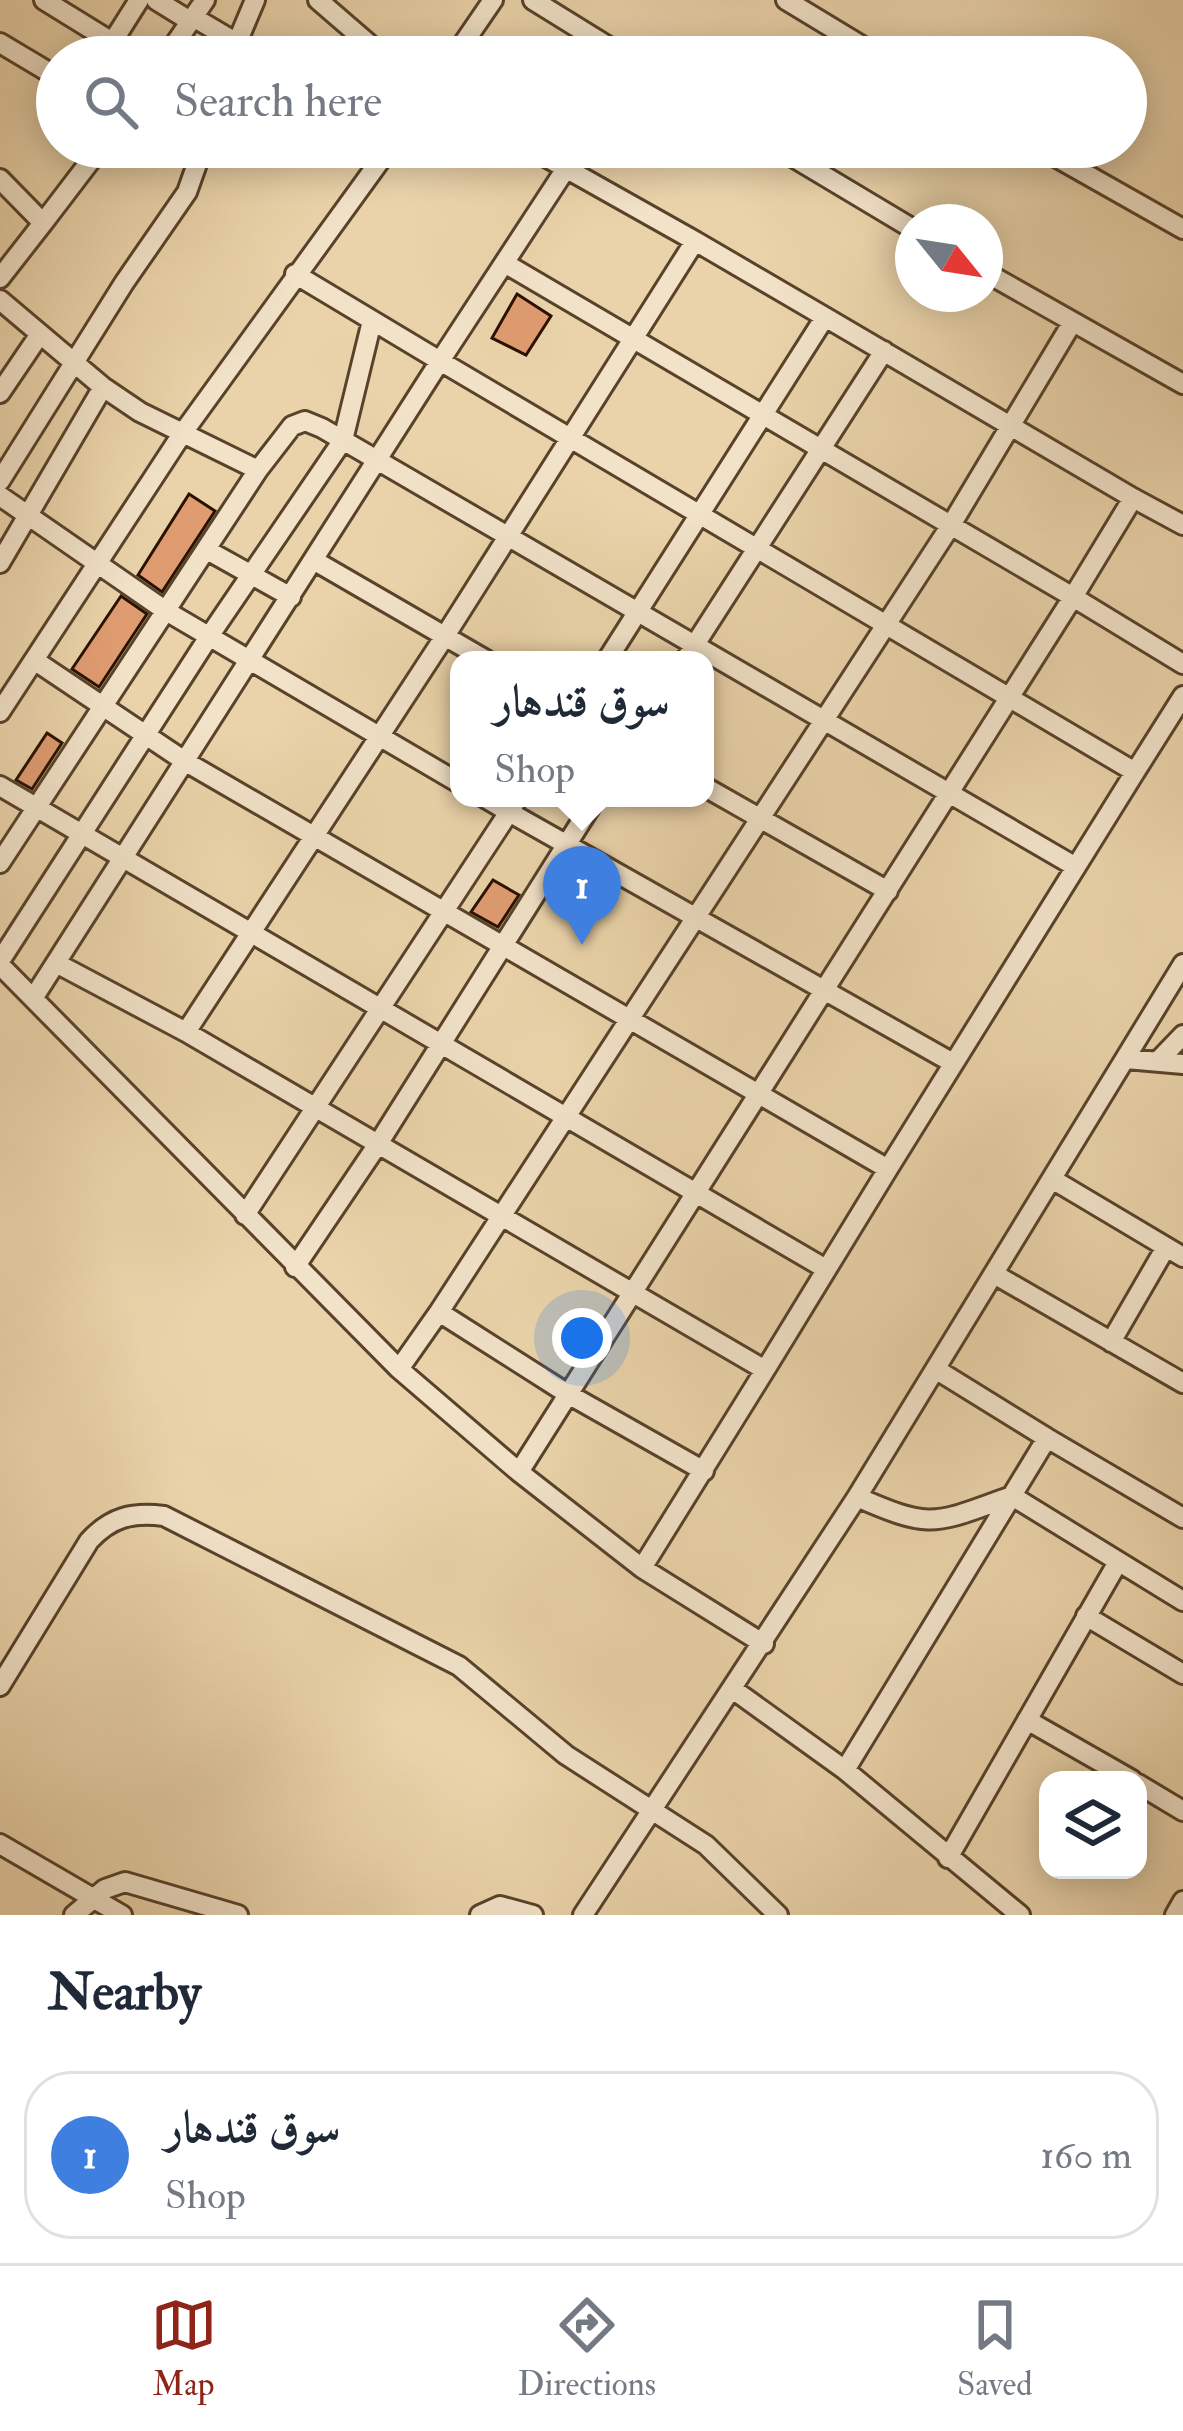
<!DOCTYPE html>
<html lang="en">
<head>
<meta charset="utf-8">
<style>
	:root { --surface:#fff; --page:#f2f2f3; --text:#1f2937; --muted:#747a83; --line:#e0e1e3; --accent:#8f2418 }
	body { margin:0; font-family:"IM FELL Double Pica",Amiri,serif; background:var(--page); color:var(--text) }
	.controls { position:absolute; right:36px; bottom:36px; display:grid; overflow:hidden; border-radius:24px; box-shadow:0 6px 30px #0003 }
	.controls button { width:108px; height:108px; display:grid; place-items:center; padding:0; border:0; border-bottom:3px solid var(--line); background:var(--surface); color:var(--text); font:60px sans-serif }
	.compass { position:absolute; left:895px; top:204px; width:108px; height:108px; border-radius:50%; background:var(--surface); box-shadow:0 6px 30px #0003; rotate:120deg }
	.you { position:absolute; left:582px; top:1338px; width:42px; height:42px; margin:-30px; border:9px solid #fff; border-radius:50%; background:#1a73e8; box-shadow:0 0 0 18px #1a73e833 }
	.badge { display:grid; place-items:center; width:78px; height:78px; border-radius:50%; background:var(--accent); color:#fff; font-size:39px; font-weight:700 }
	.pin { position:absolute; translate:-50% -99px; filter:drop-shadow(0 3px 6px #0008) }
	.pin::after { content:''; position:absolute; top:63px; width:42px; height:36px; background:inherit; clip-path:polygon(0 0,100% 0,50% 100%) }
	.popup { position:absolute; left:450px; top:651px; width:264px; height:156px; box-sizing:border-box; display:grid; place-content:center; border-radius:24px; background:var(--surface); filter:drop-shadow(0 3px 9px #0005); font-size:39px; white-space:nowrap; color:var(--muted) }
	.popup b { font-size:45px; color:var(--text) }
	.popup::after { content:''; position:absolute; left:50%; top:100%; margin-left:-24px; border:24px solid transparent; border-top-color:var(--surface) }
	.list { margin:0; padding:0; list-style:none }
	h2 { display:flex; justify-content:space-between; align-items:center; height:156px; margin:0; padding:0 48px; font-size:51px }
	h2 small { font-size:39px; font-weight:400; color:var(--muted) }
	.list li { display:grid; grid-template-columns:78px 1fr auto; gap:36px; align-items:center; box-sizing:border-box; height:168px; margin:0 24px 24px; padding:0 24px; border:3px solid var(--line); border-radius:48px }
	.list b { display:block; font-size:45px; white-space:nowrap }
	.list p { margin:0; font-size:39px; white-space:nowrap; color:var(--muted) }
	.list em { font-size:39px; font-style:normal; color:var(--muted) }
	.icon { flex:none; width:66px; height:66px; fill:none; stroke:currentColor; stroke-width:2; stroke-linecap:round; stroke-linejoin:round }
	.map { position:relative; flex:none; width:1183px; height:1915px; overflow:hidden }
	.search { position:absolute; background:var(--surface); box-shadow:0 6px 30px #0003; left:36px; right:36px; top:36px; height:132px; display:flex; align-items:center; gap:30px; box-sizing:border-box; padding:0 42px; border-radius:66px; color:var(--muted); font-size:45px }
	.sheet { height:348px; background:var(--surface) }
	nav { display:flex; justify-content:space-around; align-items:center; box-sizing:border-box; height:168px; border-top:3px solid var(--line); background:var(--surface); font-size:33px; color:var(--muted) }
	nav a { display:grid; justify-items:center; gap:6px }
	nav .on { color:var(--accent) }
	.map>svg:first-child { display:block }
</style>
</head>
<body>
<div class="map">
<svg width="1183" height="1915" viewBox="0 0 1183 1915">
	<rect width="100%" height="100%" fill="#ead3aa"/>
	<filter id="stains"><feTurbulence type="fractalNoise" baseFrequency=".00167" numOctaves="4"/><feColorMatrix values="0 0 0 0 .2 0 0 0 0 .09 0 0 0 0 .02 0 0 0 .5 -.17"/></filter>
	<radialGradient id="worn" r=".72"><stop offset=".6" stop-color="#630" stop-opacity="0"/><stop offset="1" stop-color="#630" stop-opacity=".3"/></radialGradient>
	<path fill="#e09c71" stroke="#291100" stroke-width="3" d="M517,294L551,316L526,355L492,338Z
		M189,494L215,511L162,592L138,575Z
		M121,596L147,614L99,687L72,669Z
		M47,733L62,743L32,789L16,780Z
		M493,880L519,895L498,927L471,912Z"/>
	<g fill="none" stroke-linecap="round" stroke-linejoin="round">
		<g stroke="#59422a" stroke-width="24">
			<path id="minor" d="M44,0L112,42
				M156,0L190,21
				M318,0L384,57
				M533,0L625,57
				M786,0L880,57
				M193,17L237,43
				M0,43L57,77
				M103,57L139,0
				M166,57L205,0
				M231,57L255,0
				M454,57L493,0
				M776,147L913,229
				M1038,147L1183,229
				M0,179L43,223L0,278
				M43,223L101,147
				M506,264L1073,597L519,1472
				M985,272L1183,384
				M295,274L440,361L567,167
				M0,300L103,387L140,412L258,470L292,426L305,421L322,428L1076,867
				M825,317L1133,498L1073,597L1183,664
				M0,393L40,334
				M0,481L124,283L187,192L203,147
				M0,496L166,611L459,783
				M1133,498L1183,525
				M207,550L291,597
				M315,561L486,660
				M0,563L103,387
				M34,660L186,762L888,1169L765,1370
				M607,660L825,317L695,241
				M685,660L884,351
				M0,712L182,434L390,147
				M1135,772L1183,696
				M0,786L826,1269
				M705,787L888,891
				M518,798L509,812L953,1063
				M0,863L258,470
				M0,961L210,635L343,440L372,321
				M56,963L186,1032L445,636L695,241L528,147
				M0,965L399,1369L519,1472L642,1568
				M34,997L440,361L1135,772L888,1169
				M186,1032L765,1370L642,1568L764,1644
				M1126,1059L1183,1064
				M1158,1061L1183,1035
				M1052,1179L1183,1257
				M245,1215L509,812L485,798
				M295,1267L378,1144L596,798
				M994,1274L1183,1383
				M1111,1342L1166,1247
				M399,1369L439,1312
				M1047,1438L1183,1518
				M704,1471L568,1394L439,1312L951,525L1072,323
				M1012,1496L1183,1601
				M857,1497C934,1531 935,1523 1012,1496
				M1086,1616L1183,1674
				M0,1686L89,1541C111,1517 132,1512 164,1516L459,1666L566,1755L706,1845L778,1915
				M734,1690L845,1770L1020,1915
				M1027,1720L1132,1780
				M845,1770L1047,1438L937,1370
				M1138,1784L1183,1811
				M0,1844L122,1915
				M948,1858L1118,1562
				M74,1915L105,1889L125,1882L238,1915
				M480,1915L500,1906L533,1915
				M583,1915L857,1497L1183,964
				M1175,1915L1183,1901"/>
		</g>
		<use href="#minor" stroke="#f1e2c8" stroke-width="18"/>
	</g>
	<rect width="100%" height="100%" filter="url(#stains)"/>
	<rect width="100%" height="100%" fill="url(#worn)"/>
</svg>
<div class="controls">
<button><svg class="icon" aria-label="layers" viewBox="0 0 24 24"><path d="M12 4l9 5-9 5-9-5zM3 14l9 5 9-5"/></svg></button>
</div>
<svg class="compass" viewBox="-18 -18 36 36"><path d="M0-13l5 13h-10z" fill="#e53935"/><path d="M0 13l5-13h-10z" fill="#747a83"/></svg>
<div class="you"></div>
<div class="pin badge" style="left:582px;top:945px;background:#3f7fe0">1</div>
<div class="popup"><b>سوق قندهار</b>Shop</div>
<div class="search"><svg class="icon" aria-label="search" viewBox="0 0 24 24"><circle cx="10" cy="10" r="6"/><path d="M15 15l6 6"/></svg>Search here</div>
</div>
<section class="sheet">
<h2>Nearby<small></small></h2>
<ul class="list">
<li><span class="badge" style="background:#3f7fe0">1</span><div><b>سوق قندهار</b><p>Shop</p></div><em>160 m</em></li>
</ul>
</section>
<nav>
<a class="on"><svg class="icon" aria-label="map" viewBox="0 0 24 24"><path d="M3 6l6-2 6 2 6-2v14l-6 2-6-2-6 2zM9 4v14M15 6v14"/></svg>Map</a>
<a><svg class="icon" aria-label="directions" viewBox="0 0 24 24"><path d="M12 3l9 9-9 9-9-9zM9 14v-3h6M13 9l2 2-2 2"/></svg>Directions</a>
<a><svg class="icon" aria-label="saved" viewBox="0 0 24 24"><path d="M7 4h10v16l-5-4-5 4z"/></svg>Saved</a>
</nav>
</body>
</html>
